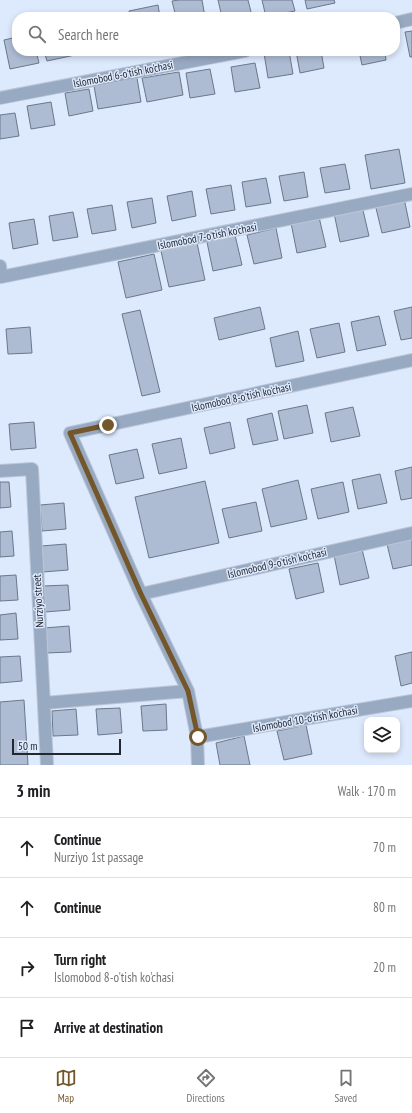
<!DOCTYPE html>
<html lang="en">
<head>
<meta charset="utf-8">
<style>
	:root { --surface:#fff; --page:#f2f2f2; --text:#202124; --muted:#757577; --line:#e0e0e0; --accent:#73572a }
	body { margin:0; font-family:"PT Sans Narrow",sans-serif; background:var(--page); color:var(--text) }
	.controls { position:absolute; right:12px; bottom:12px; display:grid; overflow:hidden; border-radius:8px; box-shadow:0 2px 6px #0003 }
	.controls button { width:36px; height:36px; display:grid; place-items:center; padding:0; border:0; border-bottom:1px solid var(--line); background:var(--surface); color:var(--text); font:20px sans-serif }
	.scale { position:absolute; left:12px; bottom:10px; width:109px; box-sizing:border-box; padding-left:4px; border:2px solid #222730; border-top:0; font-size:11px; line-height:14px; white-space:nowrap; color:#222730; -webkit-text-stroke:3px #dde9fc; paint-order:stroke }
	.stop { position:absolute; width:12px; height:12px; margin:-9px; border:3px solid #73572a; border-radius:50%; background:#fff }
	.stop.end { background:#73572a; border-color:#fff; box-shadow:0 1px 4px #0008 }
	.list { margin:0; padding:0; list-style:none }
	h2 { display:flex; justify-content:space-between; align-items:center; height:52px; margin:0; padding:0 16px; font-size:17px }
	h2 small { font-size:13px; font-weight:400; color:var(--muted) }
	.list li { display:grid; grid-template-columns:26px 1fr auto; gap:12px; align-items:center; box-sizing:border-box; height:60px; padding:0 16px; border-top:1px solid var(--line) }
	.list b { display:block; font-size:15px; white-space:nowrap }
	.list p { margin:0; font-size:13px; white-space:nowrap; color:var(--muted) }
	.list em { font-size:13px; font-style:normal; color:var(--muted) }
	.icon { flex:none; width:22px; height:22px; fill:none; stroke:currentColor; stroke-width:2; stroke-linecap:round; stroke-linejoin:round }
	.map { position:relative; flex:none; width:412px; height:765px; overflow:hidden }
	.search { position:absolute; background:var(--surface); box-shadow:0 2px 6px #0003; left:12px; right:12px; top:12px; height:44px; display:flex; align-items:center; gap:10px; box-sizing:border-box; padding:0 14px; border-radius:16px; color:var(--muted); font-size:15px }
	.sheet { height:292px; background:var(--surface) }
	nav { display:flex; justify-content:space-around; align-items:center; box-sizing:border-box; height:56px; border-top:1px solid var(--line); background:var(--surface); font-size:11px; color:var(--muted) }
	nav a { display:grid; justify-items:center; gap:2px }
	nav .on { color:var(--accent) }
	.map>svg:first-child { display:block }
</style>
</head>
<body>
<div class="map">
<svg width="412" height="765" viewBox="0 0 412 765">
	<rect width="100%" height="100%" fill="#dde9fc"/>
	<path fill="#adbcd3" stroke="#6a788c" d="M179,0H202L205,17H176L172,1Z
		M218,0H248L252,16L222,17Z
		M262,0H292L295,11L266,17Z
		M305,0H334L335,3L307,9Z
		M158,5L160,17H130L129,11Z
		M412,31V57H410L405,32Z
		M17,37V51H36L39,63L10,69L4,40Z
		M44,51H74L75,55L47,61Z
		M276,51H289L293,74L268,78L264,53Z
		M296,51H321L324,68L300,73Z
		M359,51H385L386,60L362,65Z
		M255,63L260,88L235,92L231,67Z
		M210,69L215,94L190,98L186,73Z
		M179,72L183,95L147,102L142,78Z
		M137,78L141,102L98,109L94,86Z
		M89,89L93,111L69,116L65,93Z
		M51,102L55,125L31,129L27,106Z
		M15,113L19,136L0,139V115Z
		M399,149L405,183L371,189L365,155Z
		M345,164L350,189L325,193L320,168Z
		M304,172L308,197L284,201L279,176Z
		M266,178L271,203L246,207L242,182Z
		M231,185L235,210L211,214L206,189Z
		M192,191L196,216L172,221L167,196Z
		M152,198L156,223L132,228L127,202Z
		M404,198L410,227L382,233L375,204Z
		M112,205L116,230L92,234L87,209Z
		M362,206L369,236L340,242L334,213Z
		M73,212L78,237L53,241L49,216Z
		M319,217L326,247L297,253L291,223Z
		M34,219L38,244L13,249L9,223Z
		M276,228L282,258L254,264L247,235Z
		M235,235L242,265L213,271L207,242Z
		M197,243L205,280L169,287L161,251Z
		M154,254L162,290L126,298L118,262Z
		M260,307L265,329L219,340L214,318Z
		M412,307V338L401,340L394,311Z
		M140,310L160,392L142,396L122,314Z
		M379,316L386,345L357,351L351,322Z
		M339,323L345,352L317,358L310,329Z
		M30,327L32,353L8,354L6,329Z
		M298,331L304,361L276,367L270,338Z
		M307,405L313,433L284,439L278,411Z
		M353,407L360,436L331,442L325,413Z
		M272,413L278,440L253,445L247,419Z
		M34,422L36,448L11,450L9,424Z
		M230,422L235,448L210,454L204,428Z
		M181,438L187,468L159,474L152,444Z
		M137,449L144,478L116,484L109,455Z
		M412,467V498L401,500L395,471Z
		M380,474L387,503L358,509L352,480Z
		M298,480L307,519L271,527L262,489Z
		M205,481L219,543L149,558L135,497Z
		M0,482H9L11,507L0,508Z
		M343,482L349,512L318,519L311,489Z
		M256,502L262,531L229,538L222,509Z
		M64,503L66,529L42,531L40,505Z
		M12,531L14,556L0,557V532Z
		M412,534V565L393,569L386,540Z
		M66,544L68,570L43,572L41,546Z
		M362,549L369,578L340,585L334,555Z
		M318,563L324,592L296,599L289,569Z
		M16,575L18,600L0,601V576Z
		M68,585L70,610L45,612L43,586Z
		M16,613L18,639L0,640V615Z
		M69,626L71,652L46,653L44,628Z
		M412,652V683L401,686L395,656Z
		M20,656L22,681L0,683V657Z
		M24,700L28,765H0V702Z
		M166,704L167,730L143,731L141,706Z
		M120,708L122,733L98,735L96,709Z
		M76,709L78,735L53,736L52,711Z
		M306,725L312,754L284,760L277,731Z
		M244,736L250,765H220L216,743Z"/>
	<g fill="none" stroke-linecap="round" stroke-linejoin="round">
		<g stroke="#bbc6d7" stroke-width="14">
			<path id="street" d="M395,23L412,19
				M0,98L245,51
				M0,266L1,277L412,194
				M0,471L32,469L47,765
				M141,594L412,533
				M44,703L188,691
				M197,737L412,701
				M198,765L197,737L188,691L141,594L70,433L412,360"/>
		</g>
		<use href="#street" stroke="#98a9c2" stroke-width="12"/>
	</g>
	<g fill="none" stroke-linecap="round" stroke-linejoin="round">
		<path stroke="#73572a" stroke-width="5" d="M108,425L70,433L141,594L188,691L198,737"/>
	</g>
	<g text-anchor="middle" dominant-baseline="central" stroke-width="3" stroke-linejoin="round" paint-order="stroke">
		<g font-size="11" fill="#222730" stroke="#dde9fc">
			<text transform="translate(123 74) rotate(-11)">Islomobod 6-o'tish ko'chasi</text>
			<text transform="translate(207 236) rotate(-11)">Islomobod 7-o'tish ko'chasi</text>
			<text transform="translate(241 397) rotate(-12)">Islomobod 8-o'tish ko'chasi</text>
			<text transform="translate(277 563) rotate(-13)">Islomobod 9-o'tish ko'chasi</text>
			<text transform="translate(38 601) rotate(-93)">Nurziyo street</text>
			<text transform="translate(305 719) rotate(-10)">Islomobod 10-o'tish ko'chasi</text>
		</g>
	</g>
</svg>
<div class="controls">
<button><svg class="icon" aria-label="layers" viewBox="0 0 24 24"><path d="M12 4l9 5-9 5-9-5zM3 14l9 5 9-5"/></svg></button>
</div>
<div class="scale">50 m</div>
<div class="stop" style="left:198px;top:737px"></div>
<div class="stop end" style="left:108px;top:425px"></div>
<div class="search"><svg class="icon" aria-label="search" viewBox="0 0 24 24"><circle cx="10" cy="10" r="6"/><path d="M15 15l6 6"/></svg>Search here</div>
</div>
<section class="sheet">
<h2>3 min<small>Walk · 170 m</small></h2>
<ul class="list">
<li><svg class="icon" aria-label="ahead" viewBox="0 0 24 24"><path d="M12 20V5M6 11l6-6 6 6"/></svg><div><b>Continue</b><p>Nurziyo 1st passage</p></div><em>70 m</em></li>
<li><svg class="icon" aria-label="ahead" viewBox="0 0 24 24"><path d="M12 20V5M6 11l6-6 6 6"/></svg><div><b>Continue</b></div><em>80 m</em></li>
<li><svg class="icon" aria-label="right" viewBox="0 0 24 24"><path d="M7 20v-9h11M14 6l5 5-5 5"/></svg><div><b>Turn right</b><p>Islomobod 8-o'tish ko'chasi</p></div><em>20 m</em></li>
<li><svg class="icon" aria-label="arrive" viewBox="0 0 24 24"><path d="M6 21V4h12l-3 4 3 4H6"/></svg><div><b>Arrive at destination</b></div></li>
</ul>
</section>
<nav>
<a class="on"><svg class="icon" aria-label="map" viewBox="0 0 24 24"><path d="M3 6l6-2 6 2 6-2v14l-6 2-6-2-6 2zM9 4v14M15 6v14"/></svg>Map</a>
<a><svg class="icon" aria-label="directions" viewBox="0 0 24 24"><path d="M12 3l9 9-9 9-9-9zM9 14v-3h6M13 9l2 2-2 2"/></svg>Directions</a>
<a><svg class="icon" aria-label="saved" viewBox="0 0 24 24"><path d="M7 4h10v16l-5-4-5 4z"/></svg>Saved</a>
</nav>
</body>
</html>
